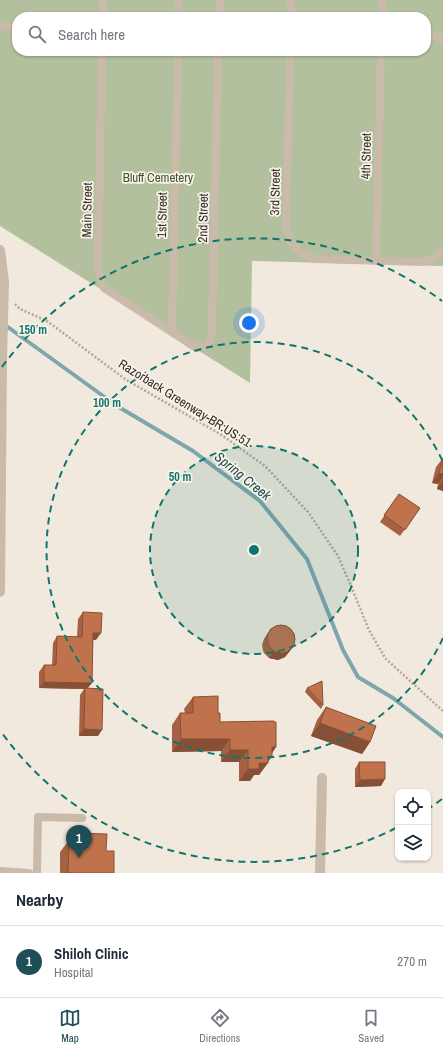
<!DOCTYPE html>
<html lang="en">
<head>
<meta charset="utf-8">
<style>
	:root { --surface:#fff; --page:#f2f2f3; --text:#1f2937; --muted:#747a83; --line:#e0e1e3; --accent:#204e56 }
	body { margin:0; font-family:"Archivo Narrow",sans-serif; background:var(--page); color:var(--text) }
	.controls { position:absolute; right:12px; bottom:12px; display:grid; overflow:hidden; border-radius:8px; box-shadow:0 1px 3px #0004 }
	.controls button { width:36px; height:36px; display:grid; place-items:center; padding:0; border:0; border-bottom:1px solid var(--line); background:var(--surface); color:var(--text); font:20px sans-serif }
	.you { position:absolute; left:249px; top:323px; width:14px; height:14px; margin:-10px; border:3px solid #fff; border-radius:50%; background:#1a73e8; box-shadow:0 0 0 6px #1a73e833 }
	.badge { display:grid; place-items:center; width:26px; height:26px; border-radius:50%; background:var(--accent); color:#fff; font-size:13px; font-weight:700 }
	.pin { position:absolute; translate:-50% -33px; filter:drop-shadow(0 1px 2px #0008) }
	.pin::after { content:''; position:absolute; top:21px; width:14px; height:12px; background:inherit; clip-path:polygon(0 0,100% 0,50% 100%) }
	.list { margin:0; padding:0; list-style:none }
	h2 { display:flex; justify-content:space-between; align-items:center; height:52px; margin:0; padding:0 16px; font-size:17px }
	h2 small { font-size:13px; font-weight:400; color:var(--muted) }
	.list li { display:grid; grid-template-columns:26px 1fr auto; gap:12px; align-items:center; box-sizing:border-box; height:72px; padding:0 16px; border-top:1px solid var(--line) }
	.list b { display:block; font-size:15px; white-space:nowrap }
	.list p { margin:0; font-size:13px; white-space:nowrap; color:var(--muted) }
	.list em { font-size:13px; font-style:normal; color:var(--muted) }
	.icon { flex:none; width:22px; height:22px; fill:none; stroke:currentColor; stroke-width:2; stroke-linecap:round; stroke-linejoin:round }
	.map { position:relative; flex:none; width:443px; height:873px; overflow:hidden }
	.search { position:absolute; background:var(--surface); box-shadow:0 1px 3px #0004; left:12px; right:12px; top:12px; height:44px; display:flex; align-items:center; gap:10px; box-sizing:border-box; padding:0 14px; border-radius:16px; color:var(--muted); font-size:15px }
	.sheet { height:124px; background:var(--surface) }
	nav { display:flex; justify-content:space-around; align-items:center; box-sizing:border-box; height:56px; border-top:1px solid var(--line); background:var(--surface); font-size:11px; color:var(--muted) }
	nav a { display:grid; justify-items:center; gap:2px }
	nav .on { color:var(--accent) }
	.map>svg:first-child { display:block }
</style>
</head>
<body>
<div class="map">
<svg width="443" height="873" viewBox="0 0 443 873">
	<rect width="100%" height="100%" fill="#f1e9dd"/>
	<path fill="#b2c09e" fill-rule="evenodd" d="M0,0H443V266L252,261L250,383L0,226ZM17,17H426V51H17Z"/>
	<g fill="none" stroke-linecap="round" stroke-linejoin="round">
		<path stroke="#7ea7ad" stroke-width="4" d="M5,325L117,406L193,451L260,501L307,559L343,650L358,677L393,698L443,737"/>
		<path stroke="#b5a594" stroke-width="2.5" stroke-dasharray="2 2" stroke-linecap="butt" d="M15,304L20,309L47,321L125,379L220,434L265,466L308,512L338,556L351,586L369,630L385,658L443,711"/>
		<path stroke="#c9baaa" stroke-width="8" d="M103,17V0
			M178,17L179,0
			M219,17L220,0
			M291,17V0
			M382,17V0
			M0,27H17
			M426,36H434L443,39
			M102,51L98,270L104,288L196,348L208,345L212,332L218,51
			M290,51L286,227L291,243L302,253L315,259L424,262L436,257L443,250
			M376,261L381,51
			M172,332L178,51
			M0,871L29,873
			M37,873L38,817L82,818"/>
		<path stroke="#c9baaa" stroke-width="10" d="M0,250L4,282
			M0,592L2,359
			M320,873L322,778"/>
		<path stroke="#c9baaa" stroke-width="10" d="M2,359L4,282"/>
	</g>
	<path fill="#a56242" d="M443,458V491L437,489L438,484L432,483L436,467Z
		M399,494L420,508L400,536L380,522Z
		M83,612L96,640H93L88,688L98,736H79L80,695L84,689L39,688V672L44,665H52L53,643L57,636L77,637L78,619Z
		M271,628L293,647L285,657L278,660L269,658L264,653L263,650L262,645L264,639Z
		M307,688L323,705L321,709L305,692Z
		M193,697L218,713L220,722L276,747L272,753V756L259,775H254L250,781H239V762H221V751L172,752V725L180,713H185L184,709Z
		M326,707L370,742L362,754L311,736L317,720Z
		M359,762L381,786L355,787V769Z
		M75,833L106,851L114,873H60V852L69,840H70Z"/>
	<path fill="#865036" d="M439,473L443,474V477L438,484L432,483Z
		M443,480V491L437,489Z
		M93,633H101L96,640L88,639Z
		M293,647L285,657L278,660L269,658L274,651Z
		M44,682L92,683L87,689L85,688L84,689L39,688Z
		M320,723L370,742L362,754L311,736Z
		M84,729L102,730L98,736H79Z
		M181,739H230L221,751L172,752Z
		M272,747H276L270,756H272L267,763H268L259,775H254L250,781H239L248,769Z
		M230,750H248L239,762H221Z
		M385,779L381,786L355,787L360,780Z"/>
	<path fill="#c0724d" stroke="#865036" d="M443,458V474L439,473Z
		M399,494L420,508L405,530L384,515Z
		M83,612L102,613L101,633H93L92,683L44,682V665H56L57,636L82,637Z
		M267 639a14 14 0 1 1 28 0a14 14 0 1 1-28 0Z
		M322,681L323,705L307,688Z
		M85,688L103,689L102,730L84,729Z
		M218,696V713H220V722L274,721V722H276V747H272V756L268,757V763H259V769H248V750H230V739H181L180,713H193V697Z
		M326,707L376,726L370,742L320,723Z
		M359,762H385V779L360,780Z
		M75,833L107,834L106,851H114V873H68L69,840H75Z"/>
	<circle cx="254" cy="550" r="104" fill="#0f766e" fill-opacity=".12"/>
	<g fill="none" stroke="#0f766e" stroke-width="2" stroke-dasharray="7 5">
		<circle cx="254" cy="550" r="104"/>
		<path d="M443 638A208 208 0 1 1 443 462"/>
		<path d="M442 799A312 312 0 0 1 428 809M396 828A312 312 0 0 1 2 733M2 367A312 312 0 0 1 442 301"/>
	</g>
	<g text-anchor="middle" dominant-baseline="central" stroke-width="3.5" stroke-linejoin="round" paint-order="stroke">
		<g font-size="13" fill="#362e29" stroke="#f9f3ea">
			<text transform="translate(366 156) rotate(-89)">4th Street</text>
			<text transform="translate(275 192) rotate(-89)">3rd Street</text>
			<text transform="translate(87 210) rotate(-89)">Main Street</text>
			<text transform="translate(162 215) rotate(-89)">1st Street</text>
			<text transform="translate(203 218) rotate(-89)">2nd Street</text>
			<text transform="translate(185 403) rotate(32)">Razorback Greenway-BR:US:51</text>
		</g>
		<g font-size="13" fill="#43542e" stroke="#f9f3ea">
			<text x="158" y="177">Bluff Cemetery</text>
		</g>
		<g font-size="14" font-style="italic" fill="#204e56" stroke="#f9f3ea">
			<text transform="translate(243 476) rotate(39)">Spring Creek</text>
		</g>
	</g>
	<circle cx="254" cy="550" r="6" fill="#0f766e" stroke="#f9f3ea" stroke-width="2"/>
	<g font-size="12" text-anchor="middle" font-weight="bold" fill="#0f766e" stroke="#f9f3ea" stroke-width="3.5" stroke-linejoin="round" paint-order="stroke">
		<text x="33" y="334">150 m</text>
		<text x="107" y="407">100 m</text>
		<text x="180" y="481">50 m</text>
	</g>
</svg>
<div class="controls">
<button><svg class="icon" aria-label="locate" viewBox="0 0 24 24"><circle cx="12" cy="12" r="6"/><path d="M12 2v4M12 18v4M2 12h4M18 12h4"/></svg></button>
<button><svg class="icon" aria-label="layers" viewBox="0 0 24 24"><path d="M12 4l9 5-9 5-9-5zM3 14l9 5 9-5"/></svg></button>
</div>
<div class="you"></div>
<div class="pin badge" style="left:79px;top:858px">1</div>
<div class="search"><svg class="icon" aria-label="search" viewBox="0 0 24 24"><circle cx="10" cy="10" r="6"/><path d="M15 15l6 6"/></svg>Search here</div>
</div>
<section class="sheet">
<h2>Nearby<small></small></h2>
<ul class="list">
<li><span class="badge">1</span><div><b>Shiloh Clinic</b><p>Hospital</p></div><em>270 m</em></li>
</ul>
</section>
<nav>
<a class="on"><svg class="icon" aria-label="map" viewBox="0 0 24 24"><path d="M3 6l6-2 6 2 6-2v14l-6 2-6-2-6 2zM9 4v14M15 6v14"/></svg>Map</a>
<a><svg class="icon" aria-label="directions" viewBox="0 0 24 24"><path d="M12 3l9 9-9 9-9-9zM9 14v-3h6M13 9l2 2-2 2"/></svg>Directions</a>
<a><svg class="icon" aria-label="saved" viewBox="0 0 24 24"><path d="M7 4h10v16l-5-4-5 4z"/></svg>Saved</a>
</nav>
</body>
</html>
